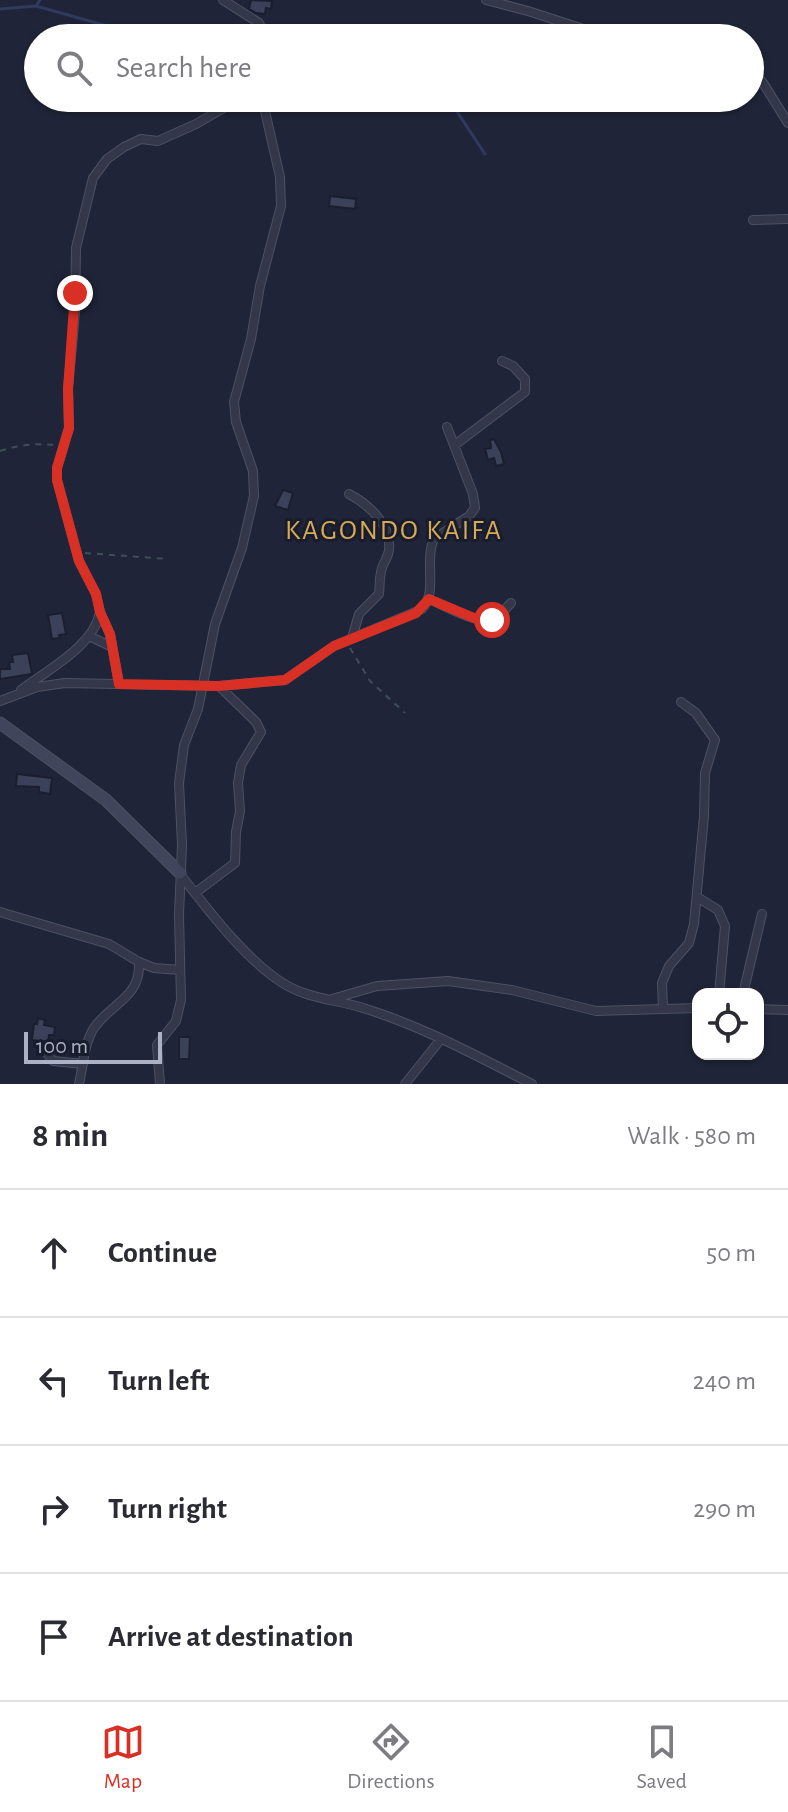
<!DOCTYPE html>
<html lang="en">
<head>
<meta charset="utf-8">
<style>
	:root { --surface:#fff; --page:#f7f7f7; --text:#2b2b33; --muted:#7c7c81; --line:#e1e1e2; --accent:#d93025 }
	body { margin:0; font-family:"Alegreya Sans",sans-serif; background:var(--page); color:var(--text) }
	.controls { position:absolute; right:24px; bottom:24px; display:grid; overflow:hidden; border-radius:16px; box-shadow:0 2px 6px #0004 }
	.controls button { width:72px; height:72px; display:grid; place-items:center; padding:0; border:0; border-bottom:2px solid var(--line); background:var(--surface); color:var(--text); font:40px sans-serif }
	.scale { position:absolute; left:24px; bottom:20px; width:138px; box-sizing:border-box; padding-left:8px; border:4px solid #adb1c5; border-top:0; font-size:22px; line-height:28px; white-space:nowrap; color:#adb1c5; -webkit-text-stroke:6px #181c2d; paint-order:stroke }
	.stop { position:absolute; width:24px; height:24px; margin:-18px; border:6px solid #d93025; border-radius:50%; background:#fff }
	.stop.end { background:#d93025; border-color:#fff; box-shadow:0 2px 8px #0008 }
	.list { margin:0; padding:0; list-style:none }
	h2 { display:flex; justify-content:space-between; align-items:center; height:104px; margin:0; padding:0 32px; font-size:34px }
	h2 small { font-size:26px; font-weight:400; color:var(--muted) }
	.list li { display:grid; grid-template-columns:52px 1fr auto; gap:24px; align-items:center; box-sizing:border-box; height:128px; padding:0 32px; border-top:2px solid var(--line) }
	.list b { display:block; font-size:30px; white-space:nowrap }
	.list em { font-size:26px; font-style:normal; color:var(--muted) }
	.icon { flex:none; width:44px; height:44px; fill:none; stroke:currentColor; stroke-width:2; stroke-linecap:round; stroke-linejoin:round }
	.map { position:relative; flex:none; width:788px; height:1084px; overflow:hidden }
	.search { position:absolute; background:var(--surface); box-shadow:0 2px 6px #0004; left:24px; right:24px; top:24px; height:88px; display:flex; align-items:center; gap:20px; box-sizing:border-box; padding:0 28px; border-radius:44px; color:var(--muted); font-size:30px }
	.sheet { height:616px; background:var(--surface) }
	nav { display:flex; justify-content:space-around; align-items:center; box-sizing:border-box; height:112px; border-top:2px solid var(--line); background:var(--surface); font-size:22px; color:var(--muted) }
	nav a { display:grid; justify-items:center; gap:4px }
	nav .on { color:var(--accent) }
	.map>svg:first-child { display:block }
</style>
</head>
<body>
<div class="map">
<svg width="788" height="1084" viewBox="0 0 788 1084">
	<rect width="100%" height="100%" fill="#1f2438"/>
	<g fill="none" stroke-linecap="round" stroke-linejoin="round">
		<path stroke="#30395e" stroke-width="3" d="M36,6L150,38
			M0,9L36,6L40,0
			M448,98L485,154"/>
	</g>
	<path fill="#3b4158" stroke="#1a1e2f" stroke-width="2" d="M251,0L272,1L271,9L266,8L265,14L256,13L249,9Z
		M330,196L356,199L355,209L329,206Z
		M494,439L501,452L504,464L496,466L494,458L488,460L485,449L491,448L490,440Z
		M283,490L293,493L288,510L275,506Z
		M62,613L66,634L59,635L60,638L52,639L48,615Z
		M28,653L32,674L0,679V669H10L9,662H13L12,655Z
		M17,774L52,778L50,794L39,792V787L16,786Z
		M38,1018L45,1020L44,1025L55,1027L54,1035H49L48,1042L32,1040L34,1024H37Z
		M179,1037H190L189,1059H179Z"/>
	<g fill="none" stroke-linecap="round" stroke-linejoin="round">
		<g stroke="#4d5163" stroke-width="10">
			<path id="street" d="M223,0L259,23L266,38
				M486,0L528,11L611,38
				M750,68L763,83L788,123
				M753,220L788,219
				M456,444L525,392V379L513,366L502,361
				M349,494C368,504 392,525 389,550C388,557 384,562 382,568C379,577 380,586 379,594L359,614L352,638
				M429,599C443,605 477,624 491,620C499,617 505,609 511,603
				M89,636L112,647
				M119,684L110,634L100,612L96,594L79,561L57,480V468L69,428L68,389L75,313L76,248L93,178L107,159L124,147L141,139L158,141L196,124L241,98
				M21,690C47,670 94,646 100,612
				M0,701L37,687L65,683L219,686L285,680L334,646L422,609C438,593 424,560 434,539L469,516L475,508L473,494L447,427
				M180,874C208,910 247,962 286,985C310,999 338,1000 363,1008C422,1026 477,1056 532,1084
				M195,893L235,863L236,832L240,811L238,783L241,765L261,732L256,722L219,686
				M697,897L718,910L725,926L719,994
				M0,912L109,944L139,962L154,968L180,970
				M743,994L762,914
				M332,999L377,986L448,981L512,990L596,1011L698,1008
				M663,1009L662,983L669,966L689,943L694,924L704,816L705,773L715,740L696,713L681,702
				M758,1009L788,1010
				M42,1047L53,1061L83,1064
				M79,1084C83,1067 84,1043 94,1028C111,1003 141,998 139,962
				M160,1084L157,1045L176,1021L181,1000L179,914L182,845L179,783L184,745L198,709L215,624L242,548L254,496L253,471L236,422L234,402L251,339L260,286L281,206L280,177L262,98
				M405,1084L441,1039"/>
		</g>
		<g stroke="#4d5163" stroke-width="13">
			<path id="secondary" d="M0,723L106,800L180,873"/>
		</g>
		<path stroke="#3f4e57" stroke-width="2" stroke-dasharray="6 6" stroke-linecap="butt" d="M0,451C19,445 35,443 55,445
			M85,553L168,559
			M350,648L370,681L405,713"/>
		<use href="#street" stroke="#333749" stroke-width="8"/>
		<use href="#secondary" stroke="#41455c" stroke-width="11"/>
	</g>
	<g fill="none" stroke-linecap="round" stroke-linejoin="round">
		<path stroke="#d93025" stroke-width="10" d="M75,293L68,389L69,428L57,468V480L79,561L96,594L100,612L110,634L119,684L219,686L285,680L334,646L416,613L429,599L474,618L492,620"/>
	</g>
	<g text-anchor="middle" dominant-baseline="central" stroke-width="6" stroke-linejoin="round" paint-order="stroke">
		<g font-size="28" letter-spacing="2" fill="#d7ab56" stroke="#181c2d">
			<text x="394" y="531">KAGONDO KAIFA</text>
		</g>
	</g>
</svg>
<div class="controls">
<button><svg class="icon" aria-label="locate" viewBox="0 0 24 24"><circle cx="12" cy="12" r="6"/><path d="M12 2v4M12 18v4M2 12h4M18 12h4"/></svg></button>
</div>
<div class="scale">100 m</div>
<div class="stop" style="left:492px;top:620px"></div>
<div class="stop end" style="left:75px;top:293px"></div>
<div class="search"><svg class="icon" aria-label="search" viewBox="0 0 24 24"><circle cx="10" cy="10" r="6"/><path d="M15 15l6 6"/></svg>Search here</div>
</div>
<section class="sheet">
<h2>8 min<small>Walk · 580 m</small></h2>
<ul class="list">
<li><svg class="icon" aria-label="ahead" viewBox="0 0 24 24"><path d="M12 20V5M6 11l6-6 6 6"/></svg><div><b>Continue</b></div><em>50 m</em></li>
<li><svg class="icon" aria-label="left" viewBox="0 0 24 24"><path d="M17 20v-9H6M10 6l-5 5 5 5"/></svg><div><b>Turn left</b></div><em>240 m</em></li>
<li><svg class="icon" aria-label="right" viewBox="0 0 24 24"><path d="M7 20v-9h11M14 6l5 5-5 5"/></svg><div><b>Turn right</b></div><em>290 m</em></li>
<li><svg class="icon" aria-label="arrive" viewBox="0 0 24 24"><path d="M6 21V4h12l-3 4 3 4H6"/></svg><div><b>Arrive at destination</b></div></li>
</ul>
</section>
<nav>
<a class="on"><svg class="icon" aria-label="map" viewBox="0 0 24 24"><path d="M3 6l6-2 6 2 6-2v14l-6 2-6-2-6 2zM9 4v14M15 6v14"/></svg>Map</a>
<a><svg class="icon" aria-label="directions" viewBox="0 0 24 24"><path d="M12 3l9 9-9 9-9-9zM9 14v-3h6M13 9l2 2-2 2"/></svg>Directions</a>
<a><svg class="icon" aria-label="saved" viewBox="0 0 24 24"><path d="M7 4h10v16l-5-4-5 4z"/></svg>Saved</a>
</nav>
</body>
</html>
